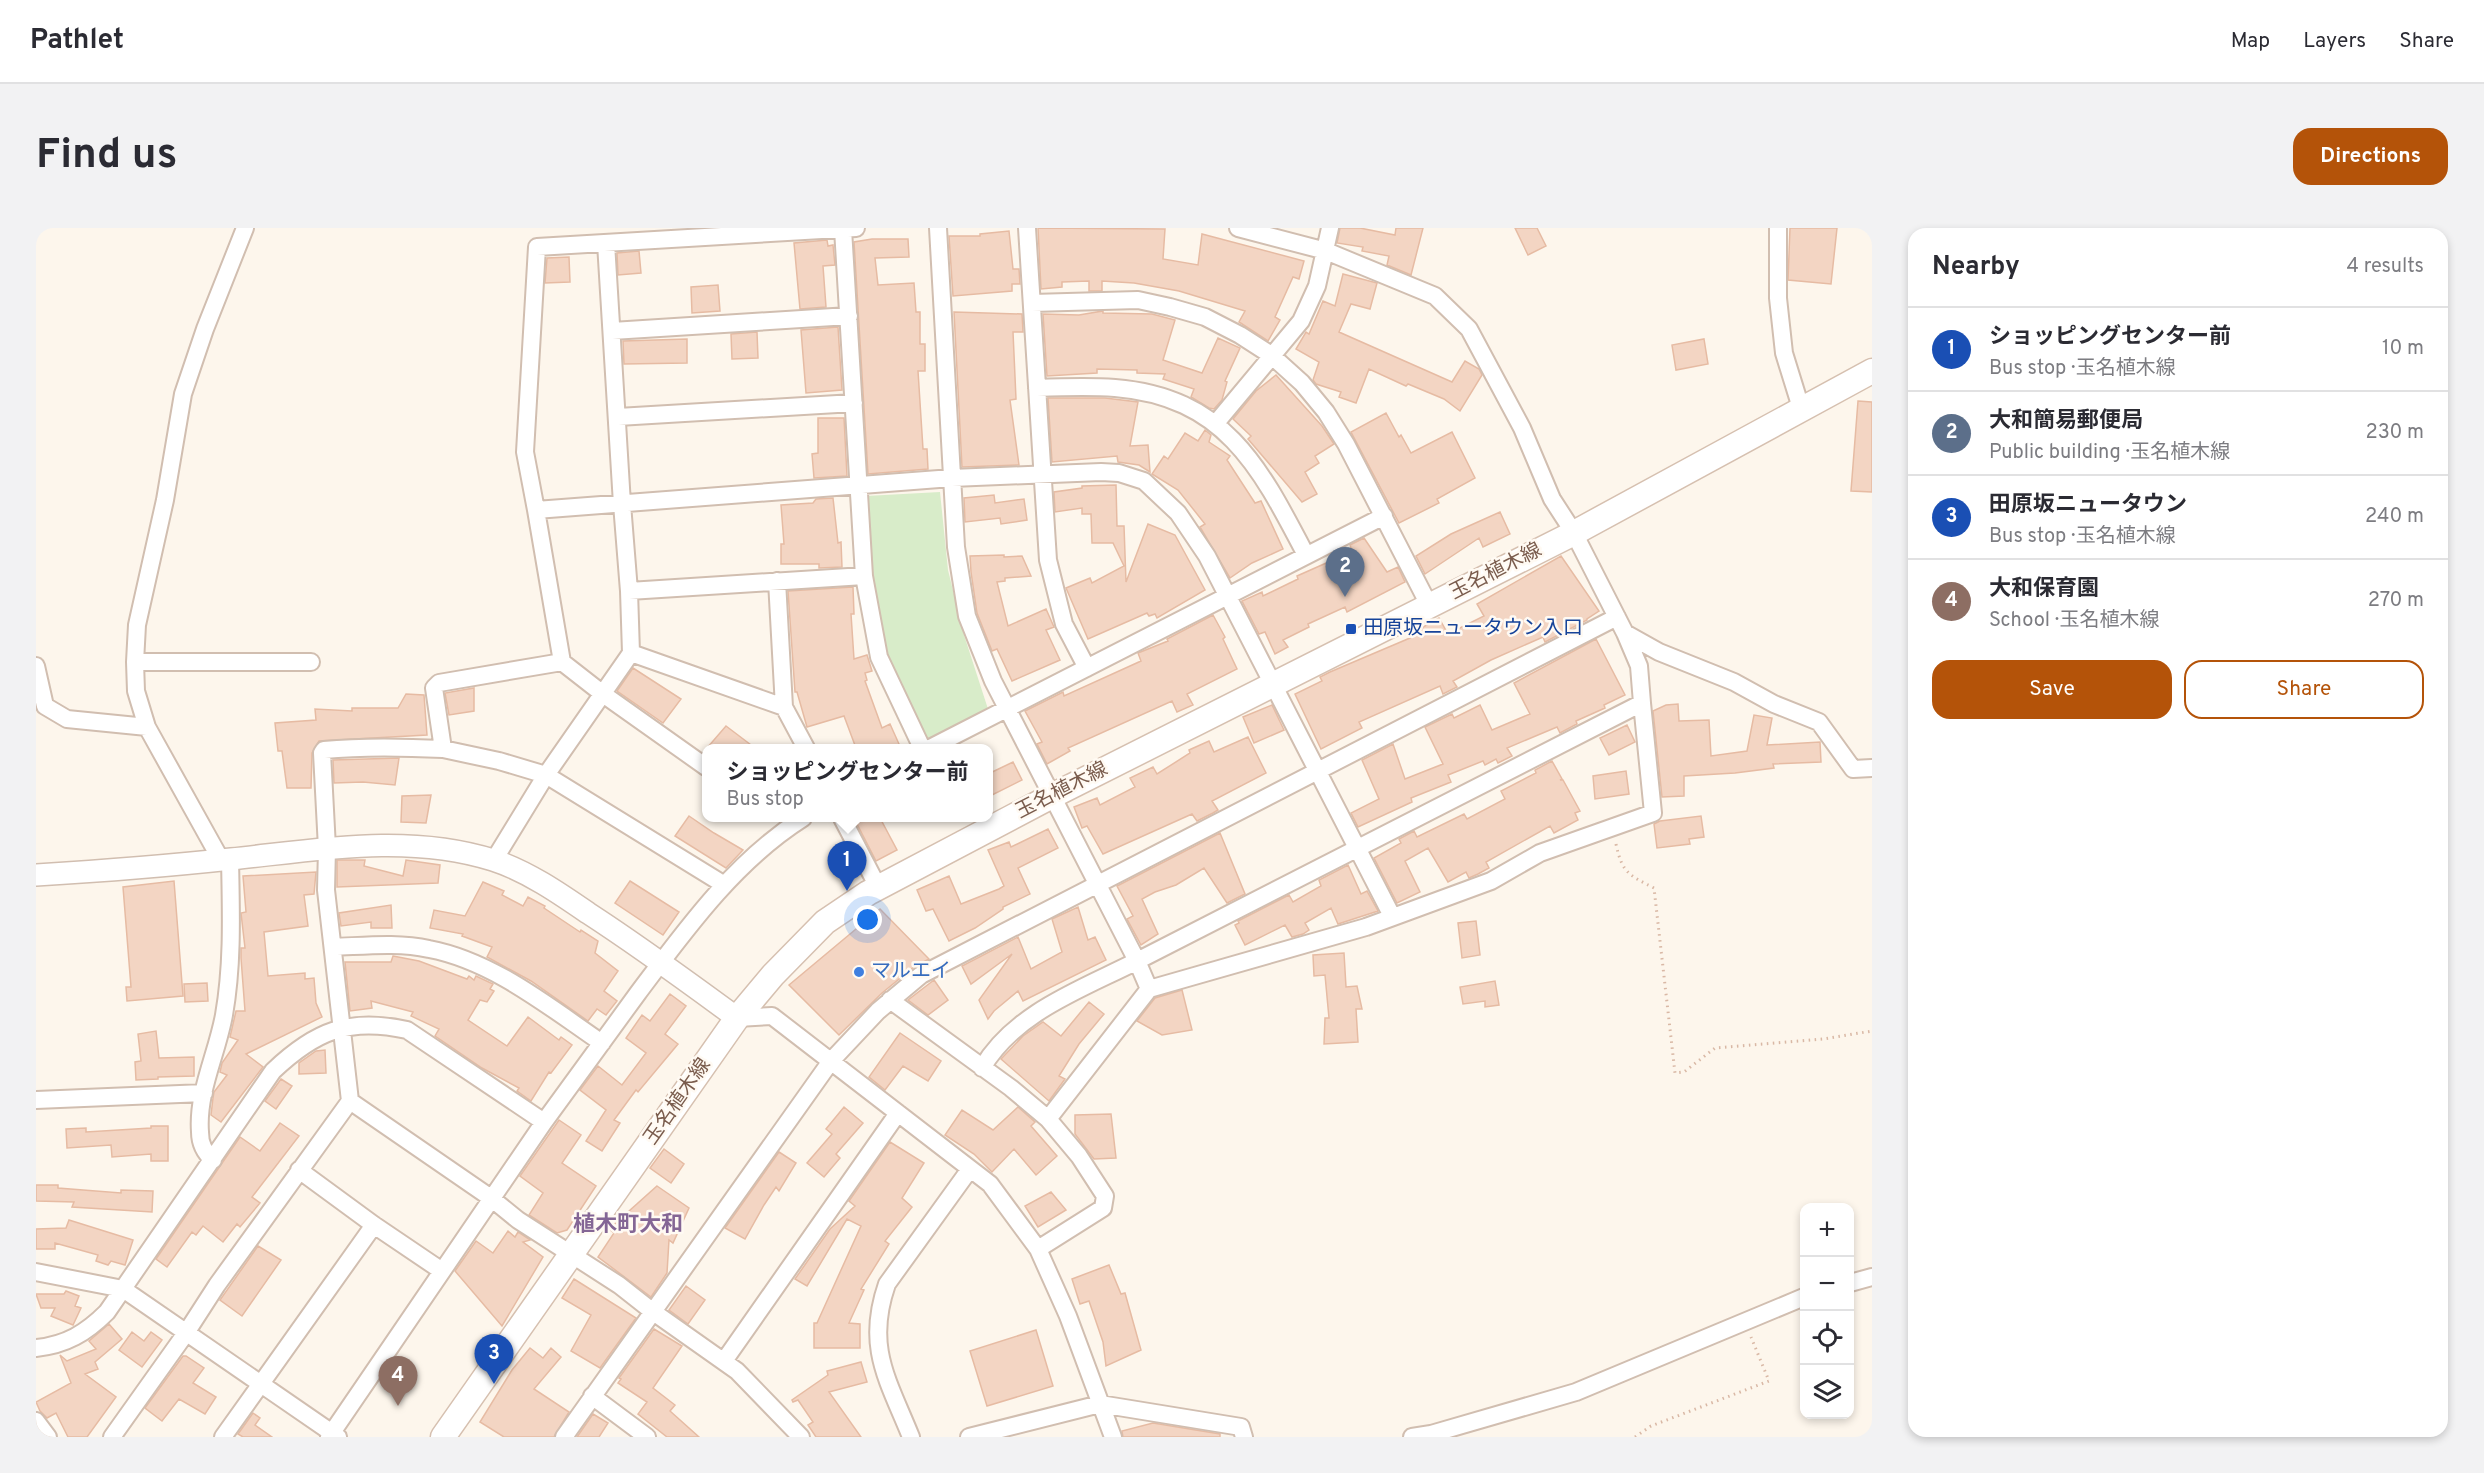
<!DOCTYPE html>
<html lang="en">
<head>
<meta charset="utf-8">
<style>
	:root { --surface:#fff; --page:#f2f2f3; --text:#2b2b33; --muted:#7c7c81; --line:#e1e1e2; --accent:#b45309 }
	body { margin:0; font-family:Overpass,"Noto Sans JP",sans-serif; background:var(--page); color:var(--text) }
	.controls { position:absolute; right:18px; bottom:18px; display:grid; overflow:hidden; border-radius:12px; box-shadow:0 3px 9px #0003 }
	.controls button { width:54px; height:54px; display:grid; place-items:center; padding:0; border:0; border-bottom:2px solid var(--line); background:var(--surface); color:var(--text); font:30px sans-serif }
	.you { position:absolute; left:832px; top:692px; width:21px; height:21px; margin:-15px; border:4px solid #fff; border-radius:50%; background:#1a73e8; box-shadow:0 0 0 9px #1a73e833 }
	.badge { display:grid; place-items:center; width:39px; height:39px; border-radius:50%; background:var(--accent); color:#fff; font-size:20px; font-weight:700 }
	.pin { position:absolute; translate:-50% -50px; filter:drop-shadow(0 2px 3px #0008) }
	.pin::after { content:''; position:absolute; top:32px; width:21px; height:18px; background:inherit; clip-path:polygon(0 0,100% 0,50% 100%) }
	.popup { position:absolute; left:666px; top:516px; width:291px; height:78px; box-sizing:border-box; display:grid; place-content:center; border-radius:12px; background:var(--surface); filter:drop-shadow(0 2px 4px #0005); font-size:20px; white-space:nowrap; color:var(--muted) }
	.popup b { font-size:22px; color:var(--text) }
	.popup::after { content:''; position:absolute; left:50%; top:100%; margin-left:-12px; border:12px solid transparent; border-top-color:var(--surface) }
	.list { margin:0; padding:0; list-style:none }
	h2 { display:flex; justify-content:space-between; align-items:center; height:78px; margin:0; padding:0 24px; font-size:26px }
	h2 small { font-size:20px; font-weight:400; color:var(--muted) }
	.list li { display:grid; grid-template-columns:39px 1fr auto; gap:18px; align-items:center; box-sizing:border-box; height:84px; padding:0 24px; border-top:2px solid var(--line) }
	.list b { display:block; font-size:22px; white-space:nowrap }
	.list p { margin:0; font-size:20px; white-space:nowrap; color:var(--muted) }
	.list em { font-size:20px; font-style:normal; color:var(--muted) }
	.actions { display:flex; gap:12px; padding:18px 24px }
	.actions a { flex:1; padding:14px 0; border:2px solid var(--accent); border-radius:18px; text-align:center; font-size:21px; color:var(--accent) }
	.actions .main { background:var(--accent); color:#fff }
	.icon { flex:none; width:33px; height:33px; fill:none; stroke:currentColor; stroke-width:2; stroke-linecap:round; stroke-linejoin:round }
	.map { position:relative; flex:none; width:1836px; height:1209px; overflow:hidden; border-radius:18px }
	header { display:flex; align-items:center; gap:36px; box-sizing:border-box; height:84px; padding:0 30px; background:var(--surface); border-bottom:2px solid var(--line) }
	header strong { font-size:28px }
	nav { display:flex; gap:33px; margin-inline-start:auto; font-size:21px }
	.intro { display:flex; align-items:center; justify-content:space-between; box-sizing:border-box; height:144px; padding:0 36px }
	h1 { margin:0; font-size:42px }
	.button { padding:15px 27px; border-radius:18px; background:var(--accent); color:#fff; font-size:21px; font-weight:700 }
	main { display:flex; gap:36px; padding:0 36px }
	aside { flex:1; background:var(--surface); border-radius:18px; box-shadow:0 3px 9px #0003 }
	.map>svg:first-child { display:block }
</style>
</head>
<body>
<header>
<strong>Pathlet</strong>
<nav><a>Map</a><a>Layers</a><a>Share</a></nav>
</header>
<div class="intro"><h1>Find us</h1><a class="button">Directions</a></div>
<main>
<div class="map">
<svg width="1836" height="1209" viewBox="0 0 1836 1209">
	<rect width="100%" height="100%" fill="#fdf6ec"/>
	<path fill="#d8ecc9" d="M904,264L912,342L928,407L952,481L891,515L846,423L834,361L830,268Z"/>
	<path fill="#f3d5c3" stroke="#e6bba3" stroke-width="1.5" d="M1002,0L1129,1L1127,31L1162,37L1166,6L1268,33L1263,51L1257,49L1239,89L1244,92L1232,113L1203,94L1209,83L1143,63L1098,55L1066,53V63H1053V53L1026,54V59L1005,61Z
		M1304,0H1324L1359,7L1360,0H1387L1375,47L1351,37L1353,28L1326,23L1327,19L1301,15Z
		M1479,0H1501L1510,18L1492,27Z
		M1754,0H1801L1795,56L1752,52Z
		M973,3L977,41H983L984,56H976V63L917,68L913,8H944V6Z
		M836,11H872L873,29L839,30L842,57L878,55L880,84H884V116H889V143H882L887,221H891L892,241L832,246L818,14Z
		M791,12L792,18L797,17L799,37L787,38L790,79L764,81L758,15Z
		M603,23L605,45L582,47L581,25Z
		M533,29L534,54L509,55L511,30Z
		M1307,46L1341,55L1334,81L1315,76L1303,104L1416,154L1429,133L1443,141L1446,147L1424,183L1408,171L1372,156L1370,158L1333,141L1320,175L1303,169L1305,164L1280,156L1277,152L1283,134L1260,121L1270,104L1273,106L1287,73L1299,78Z
		M682,57L684,83L656,85L655,59Z
		M1067,83V85L1116,86L1139,92L1127,132L1166,145L1182,110L1204,120L1189,153L1191,154L1186,172L1178,181L1173,180L1155,169L1158,161L1127,151L1129,146L1101,145V142L1061,141V145L1011,148L1007,86L1043,87Z
		M918,84L986,86L987,104H977L980,171L974,172L983,237L926,239Z
		M802,99L806,162L770,165L765,102Z
		M721,104L722,130L696,131L695,106Z
		M651,111V135L588,136L587,113Z
		M1668,111L1672,136L1640,142L1636,117Z
		M1240,147L1286,198L1298,216L1279,228L1283,235L1269,244L1281,266L1266,274L1212,211L1215,208L1197,191L1220,163Z
		M1012,170H1069L1102,174L1094,218L1112,217L1114,244L1103,237L1082,234L1081,228L1016,234Z
		M1822,173L1836,174V264L1815,263Z
		M1350,185L1363,209L1365,207L1375,225L1416,204L1439,250L1401,271L1403,275L1363,295L1315,204Z
		M782,190H808L811,248L778,250L776,226L782,225Z
		M1169,202L1175,207L1173,214L1194,228L1191,232L1219,275L1225,273L1247,321L1216,335L1194,350L1164,299L1169,296L1142,262L1116,246L1128,228L1132,231L1149,205L1162,213Z
		M1080,257L1081,298H1088L1090,354L1112,296L1139,307L1169,362L1121,390L1119,386L1113,388L1111,385L1052,411L1030,360L1054,350L1056,355L1088,338L1077,315H1056L1055,286H1046V280L1019,284L1018,264L1046,260V258Z
		M958,267L959,275L988,271L991,292L965,296L964,290L929,294L928,270Z
		M797,270L802,315L805,314L806,339L783,340V336H745V316H748L745,277L777,275L780,271Z
		M1464,284L1474,306L1447,319L1443,310L1389,346L1380,328L1415,306Z
		M1328,310L1351,344L1362,339L1369,354L1311,384L1309,379L1272,396L1273,399L1247,412L1252,419L1239,426L1229,404L1223,406L1206,373L1226,364L1227,368L1262,351L1261,348L1297,332L1315,320L1314,317Z
		M968,327V329L986,328L995,348L969,350V353L961,354L972,398L1010,381L1018,399L1010,402L1024,432L976,453L961,421L956,423L941,385L935,344L934,328Z
		M1525,328L1563,383L1551,391V392L1509,414L1507,409L1455,432L1417,453L1421,459L1407,466L1404,458L1323,494L1326,500L1285,521L1259,466L1286,453L1284,449L1294,444L1374,410L1373,407L1403,390L1412,406L1448,388L1441,376Z
		M817,359L818,386H815L818,431L831,427L836,443L829,445L831,452L829,453L846,500L854,496L863,516L854,520H820L808,488L771,499L761,464H759L752,363Z
		M1177,387L1189,409L1187,411L1201,441L1151,466L1157,477L1141,484L1136,473L1032,520L1034,523L1011,536L1001,516L1006,514L989,483L1027,464L1028,468L1105,433L1102,425L1132,413L1131,411Z
		M1560,411L1589,467L1568,477L1569,480L1540,493L1541,496L1524,505L1521,499L1471,520L1476,528L1462,535L1460,531L1449,537L1447,533L1412,547L1415,554L1375,570L1376,574L1322,599L1315,585L1343,571L1326,532L1357,516L1369,551L1407,536L1389,499L1416,486L1418,490L1444,477L1456,502L1494,486L1478,455Z
		M597,440L645,471L627,495L581,463Z
		M438,460V483L413,487L409,465Z
		M370,466L388,467L391,507L283,513L276,525L275,560H251L246,523H242L239,495L280,492L279,481L316,483V480H362Z
		M1642,476L1643,493L1673,492L1675,528L1711,523L1718,487L1736,490L1731,517L1784,514L1785,534L1737,536L1738,540L1699,545L1648,548V568L1626,569L1617,483L1630,477Z
		M1236,477L1248,502L1218,515L1207,489Z
		M1591,497L1599,514L1573,527L1564,510Z
		M690,498L719,520H671Z
		M1212,509L1230,545L1176,573L1182,582L1177,585L1161,593L1156,586L1067,626L1051,598L1046,600L1038,579L1061,570L1064,577L1099,559L1094,550L1117,539L1121,546L1154,525L1153,522L1173,513L1178,524Z
		M363,530L359,557L327,554L298,555L297,532Z
		M1516,533L1526,551L1524,552H1527L1544,583L1539,585L1542,592L1518,605L1514,598L1450,634L1453,640L1442,646L1433,650L1430,644L1412,654L1392,620L1369,633L1384,664L1361,675L1338,630L1365,615L1363,611L1378,603L1381,609L1428,586L1431,591L1469,571L1465,563L1500,545L1499,542Z
		M977,534L986,552L952,569V546Z
		M1590,543L1593,566L1559,571L1557,548Z
		M395,567L390,595L365,594L366,568Z
		M653,588L678,605L707,622L690,640L639,608Z
		M1665,588L1668,609L1653,611L1654,616L1621,620L1618,596L1624,593Z
		M818,590H844L861,622L840,633Z
		M1012,601L1022,620L982,640L994,666L967,679V681L939,700L913,713L897,681L890,683L881,662L913,648L925,676L963,661L968,658L952,622L973,614L975,619Z
		M1184,605L1209,666L1191,675L1168,640L1140,657L1119,664L1106,671L1122,706L1105,717L1091,691L1097,688L1081,658Z
		M301,632H329L328,638L367,648L370,632L404,637L402,655L301,659Z
		M1312,637L1325,666L1331,663L1342,683L1302,696L1295,680L1269,695L1273,702L1267,706L1256,709L1249,697L1209,717L1199,697L1203,695L1202,693L1253,667L1257,674L1285,658L1283,652Z
		M280,644L278,666L268,667L272,698L228,704L232,748L269,745V751L278,750L280,775L286,789L210,826L227,839L185,894L175,887L177,870L178,864L191,847L184,844L186,835L202,812L194,809L200,783H209L205,730V720H209L205,685L210,684L207,648Z
		M138,653L147,768L91,773L90,759H95L87,659Z
		M594,653L643,684L627,707L579,675Z
		M447,654L468,663L466,667L487,678L492,669L509,678L508,680L544,704L545,702L562,713L559,725L582,743L568,763L581,773L570,787L561,781L552,793L495,753L451,729L456,719L426,708L427,706L394,700L398,682L429,688Z
		M355,677L356,700H335V694L305,698L303,685Z
		M1042,679L1052,712L1059,709L1070,732L987,773L982,763L958,783L952,791L943,772L976,726L935,756L926,738L982,709L995,741L1026,724L1016,691Z
		M844,681L893,731L878,739L846,765L803,807L753,757Z
		M1440,693L1444,727L1426,730L1422,695Z
		M1308,725L1310,759L1321,758L1326,781H1320L1322,814L1288,816L1289,790H1293L1289,747L1278,748L1277,727Z
		M357,728L383,733L431,751L433,748L438,752L440,748L457,756L454,761L458,763L451,774L444,772L432,792L471,818L492,789L523,812L525,809L536,817L515,845L513,844L495,873L481,863L483,860L446,840L399,808L403,801L375,788L377,784L335,773L336,780L314,783L309,734H355Z
		M898,752L912,772L892,787L872,772Z
		M1459,753L1463,777L1449,779V773L1427,776L1424,759Z
		M171,755L172,773L149,774L148,756Z
		M1146,762L1156,802L1126,807L1101,793L1119,770Z
		M634,766L650,778L629,806L642,816L602,864L600,862L578,892L584,895L566,923L550,913L570,882L544,862L562,838L586,857L610,825L590,810L606,787L614,793Z
		M1053,774L1068,786L1043,816L1023,848L1029,851L1013,873L965,831L987,808L1007,794L1025,808Z
		M120,803L123,830L158,829V848L122,849V851L100,852L99,834L105,833L102,806Z
		M864,805L905,833L892,853L867,838L849,862L833,849Z
		M289,822L290,845L263,846V835L280,823Z
		M245,851L256,858L240,881L229,873Z
		M808,879L827,895L800,926L804,930L788,949L771,935L796,906L790,901Z
		M982,879L999,894L995,898L1021,928L1000,947L978,921L956,944L938,926L909,907L926,882L957,902Z
		M1075,886L1080,930L1058,931L1039,906V887Z
		M523,892L545,907L526,935L560,958L531,1002L521,1005L493,987L507,965L484,948Z
		M244,895L263,908L216,969L224,975L204,999L201,996L187,1014L167,998L160,1007L156,1004L131,1039L120,1031L204,909L224,923Z
		M115,898H132V933H115V926L76,929L75,917L31,920L30,901L50,900V904L115,900Z
		M854,914L888,935L866,970L876,979L849,1013L853,1016L825,1061L828,1062L813,1095L824,1096V1120H778V1095H781L825,998L811,991L771,1058L759,1051L794,1001L819,978L813,973Z
		M628,921L648,936L635,955L614,940Z
		M743,924L760,935L743,963L740,959L728,977L709,1011L689,1000Z
		M0,957H22V960L85,965V962L117,963L116,984L36,979L38,974L0,973Z
		M621,958L653,980L637,1015L633,1012L631,1045L615,1069L562,1029L578,1005L573,1001Z
		M1015,964L1030,982L1002,999L989,978Z
		M33,992L97,1012L89,1037L75,1033L72,1037L60,1033L62,1027L19,1015V1021H0V1001L30,1000Z
		M472,1003L479,1009L482,1004L494,1012L487,1014L507,1029L466,1098L419,1043L440,1013L457,1025Z
		M222,1018L245,1032L206,1088L184,1072Z
		M1073,1037L1085,1066L1089,1065L1105,1122L1070,1138L1067,1114L1053,1073L1044,1076L1036,1051Z
		M538,1051L600,1090L564,1140L535,1123L555,1087L526,1070Z
		M650,1058L669,1072L652,1096L633,1082Z
		M30,1063L43,1068L39,1078L45,1080L37,1097L15,1088L19,1080H5L0,1066H28Z
		M73,1096L86,1111L59,1134L62,1141L49,1146L80,1169L51,1209H32L20,1185L11,1190L4,1183L0,1174L35,1155L24,1127L31,1133L60,1121L53,1113Z
		M618,1101L646,1118L617,1160L639,1177L634,1183L663,1209H631L602,1186L611,1174L582,1155L585,1151L583,1150Z
		M1000,1102L1017,1158L951,1178L934,1123Z
		M96,1104L108,1113L115,1104L126,1112L106,1139L83,1122Z
		M494,1120L507,1130L515,1120L525,1129L498,1161L533,1184L518,1209H468L444,1194L476,1142Z
		M147,1128H150L168,1140L157,1155L180,1169L169,1186L143,1171L126,1193L109,1180Z
		M825,1134L831,1154L793,1164L825,1209H780L772,1197L777,1194L762,1172L757,1174L756,1172L792,1147L791,1143Z
		M217,1185L224,1190L219,1197L236,1209H207L202,1206Z
		M557,1186L572,1195L563,1209H541Z
		M1117,1195L1184,1206V1209H1087L1086,1203Z"/>
	<g fill="none" stroke-linecap="round" stroke-linejoin="round">
		<g stroke="#d1beb0" stroke-width="20">
			<path id="minor" d="M820,0L501,19L489,224L500,282L916,250L1065,244L1083,245L1108,253L1142,285L1171,328L1356,688
				M902,0L920,319L931,388L957,453L1101,733L1606,475L1603,438L1589,405L1538,305L1516,271L1486,200L1433,101L1399,68L1290,23L1202,0
				M991,0L1012,332L1028,396L1051,440
				M1742,0V70L1748,125L1765,180
				M807,1L828,348L843,429L886,520
				M996,75L1102,72L1134,79L1169,89L1204,107L1235,127L1266,155L1290,184L1310,216L1393,377
				M576,103L813,88
				M1001,160C1027,159 1053,158 1079,160C1189,169 1224,239 1270,327
				M582,189L818,175
				M1180,195L1265,93L1281,58L1294,0
				M500,282L526,434L567,466L670,539
				M741,353L748,479
				M593,363L828,348
				M1589,405L1623,424L1698,454L1738,476L1783,494L1817,541L1836,540
				M595,425L748,479L770,520
				M99,434H275
				M526,434L403,455L398,460L407,521L463,533L510,547L687,656
				M0,438L9,478L31,491L111,499
				M894,520L1348,288
				M806,590L842,659
				M185,632L111,499L100,463L99,434L101,397L129,272L147,166L169,101L209,0
				M458,632L510,547L595,425L593,363L586,276L570,15
				M297,719C328,718 362,714 393,721C457,733 513,779 566,815
				M1113,761L1330,699L1455,653L1504,625L1617,585L1606,475
				M854,772L975,860L1012,891L1043,928L1069,968L1067,980L1002,1021
				M701,790L736,788L954,956L1002,1021L1032,1088L1077,1209
				M946,840C979,784 1046,761 1101,733L1113,761L1012,891
				M0,872L168,865
				M314,873L455,970L482,992L583,1057L616,1083L701,1143L765,1209
				M177,932C168,924 164,916 164,904C161,864 181,826 188,787C197,736 195,683 194,631
				M263,942L338,997L406,1043
				M0,1044L87,1061L302,1209
				M1814,1055L1836,1049
				M0,1120C30,1117 50,1105 71,1084L237,843C279,803 313,789 371,802L508,894C539,851 571,808 602,765C650,701 699,633 767,590
				M688,1133L862,885
				M556,1168L611,1209
				M0,1193L12,1209
				M76,1209L150,1105L181,1057L314,873L290,662L291,620L286,525L288,522C328,518 367,519 407,521
				M187,1209L338,997
				M293,1209L508,894
				M528,1209L795,833L842,783L885,747L1581,389
				M875,1209C852,1152 829,1119 851,1056L934,941
				M933,1209L1064,1176L1205,1199L1208,1209
				M1376,1209L1395,1206L1540,1164L1768,1069"/>
		</g>
		<g stroke="#d1beb0" stroke-width="24">
			<path id="tertiary" d="M0,647C65,643 130,638 195,631C281,622 372,605 457,632C491,643 523,665 552,685C603,718 652,754 701,790"/>
		</g>
		<g stroke="#d6c0b0" stroke-width="27">
			<path id="secondary" d="M407,1209L701,790L737,747L789,694L832,665L1016,568L1538,305L1836,143"/>
		</g>
		<path stroke="#d9b8a5" stroke-width="3" stroke-dasharray="1.5 4.5" stroke-linecap="butt" d="M1580,616C1586,645 1593,647 1618,660L1639,845L1648,844L1679,820L1787,811L1836,803
			M1599,1209L1615,1198L1733,1153L1715,1109"/>
		<use href="#minor" stroke="#fff" stroke-width="16"/>
		<use href="#tertiary" stroke="#fff" stroke-width="21"/>
		<use href="#secondary" stroke="#fff" stroke-width="24"/>
	</g>
	<rect fill="#1a4fb4" stroke="#fffaf3" stroke-width="2" x="1309" y="395" width="12" height="12" rx="3"/>
	<circle fill="#3f7fe0" stroke="#fffaf3" stroke-width="2" cx="823" cy="744" r="6"/>
	<g text-anchor="middle" dominant-baseline="central" stroke-width="5" stroke-linejoin="round" paint-order="stroke">
		<g font-size="20" fill="#7a5c4d" stroke="#fffaf3">
			<text transform="translate(1460 344) rotate(-27)">玉名植木線</text>
			<text transform="translate(1026 563) rotate(-27)">玉名植木線</text>
			<text transform="translate(642 874) rotate(-55)">玉名植木線</text>
		</g>
		<g font-size="20" fill="#164399" stroke="#fffaf3" text-anchor="start">
			<text x="1327" y="401">田原坂ニュータウン入口</text>
		</g>
		<g font-size="20" fill="#366cbe" stroke="#fffaf3" text-anchor="start">
			<text x="835" y="744">マルエイ</text>
		</g>
		<g font-size="22" font-weight="bold" fill="#846695" stroke="#fffaf3">
			<text x="592" y="997">植木町大和</text>
		</g>
	</g>
</svg>
<div class="controls">
<button>+</button>
<button>−</button>
<button><svg class="icon" aria-label="locate" viewBox="0 0 24 24"><circle cx="12" cy="12" r="6"/><path d="M12 2v4M12 18v4M2 12h4M18 12h4"/></svg></button>
<button><svg class="icon" aria-label="layers" viewBox="0 0 24 24"><path d="M12 4l9 5-9 5-9-5zM3 14l9 5 9-5"/></svg></button>
</div>
<div class="you"></div>
<div class="pin badge" style="left:811px;top:663px;background:#1a4fb4">1</div>
<div class="popup"><b>ショッピングセンター前</b>Bus stop</div>
<div class="pin badge" style="left:1309px;top:369px;background:#5c6f8a">2</div>
<div class="pin badge" style="left:458px;top:1156px;background:#1a4fb4">3</div>
<div class="pin badge" style="left:362px;top:1178px;background:#8d6e63">4</div>
</div>
<aside>
<h2>Nearby<small>4 results</small></h2>
<ul class="list">
<li><span class="badge" style="background:#1a4fb4">1</span><div><b>ショッピングセンター前</b><p>Bus stop · 玉名植木線</p></div><em>10 m</em></li>
<li><span class="badge" style="background:#5c6f8a">2</span><div><b>大和簡易郵便局</b><p>Public building · 玉名植木線</p></div><em>230 m</em></li>
<li><span class="badge" style="background:#1a4fb4">3</span><div><b>田原坂ニュータウン</b><p>Bus stop · 玉名植木線</p></div><em>240 m</em></li>
<li><span class="badge" style="background:#8d6e63">4</span><div><b>大和保育園</b><p>School · 玉名植木線</p></div><em>270 m</em></li>
</ul>
<div class="actions"><a class="main">Save</a><a>Share</a></div>
</aside>
</main>
</body>
</html>
